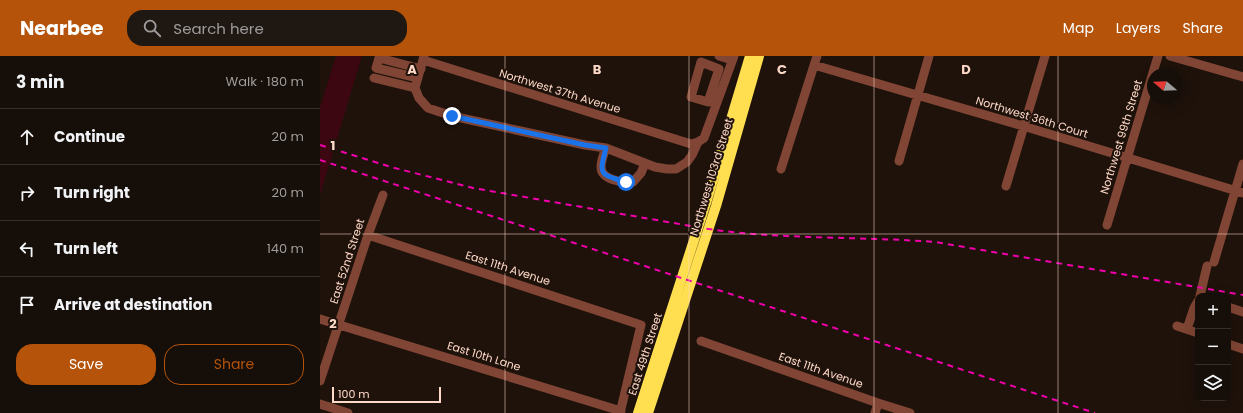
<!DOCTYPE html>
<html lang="en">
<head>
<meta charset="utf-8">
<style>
	:root { --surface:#160e08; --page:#1f1712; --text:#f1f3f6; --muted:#9e9c9c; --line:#352e29; --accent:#b45309 }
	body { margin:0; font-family:Poppins,sans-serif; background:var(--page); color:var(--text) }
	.controls { position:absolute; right:12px; bottom:12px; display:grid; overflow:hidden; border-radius:8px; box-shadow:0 4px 16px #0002 }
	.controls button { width:36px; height:36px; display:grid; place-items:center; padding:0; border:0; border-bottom:1px solid var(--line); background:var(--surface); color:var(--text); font:20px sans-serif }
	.compass { position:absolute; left:827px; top:12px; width:36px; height:36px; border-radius:50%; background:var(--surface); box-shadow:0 4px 16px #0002; rotate:289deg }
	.scale { position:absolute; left:12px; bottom:10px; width:109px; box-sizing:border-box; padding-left:4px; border:2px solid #ffd9c8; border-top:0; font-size:11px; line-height:14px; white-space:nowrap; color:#ffd9c8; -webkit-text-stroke:3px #1e120b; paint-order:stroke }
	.stop { position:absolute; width:12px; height:12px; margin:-9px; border:3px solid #1a73e8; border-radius:50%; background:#fff }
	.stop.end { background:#1a73e8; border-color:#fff; box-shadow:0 1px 4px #0008 }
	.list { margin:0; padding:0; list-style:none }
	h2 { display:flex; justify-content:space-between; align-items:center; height:52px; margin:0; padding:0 16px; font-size:17px }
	h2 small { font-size:13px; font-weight:400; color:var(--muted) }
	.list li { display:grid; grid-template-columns:26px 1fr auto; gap:12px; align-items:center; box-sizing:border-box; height:56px; padding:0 16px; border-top:1px solid var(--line) }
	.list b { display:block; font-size:15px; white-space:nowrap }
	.list em { font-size:13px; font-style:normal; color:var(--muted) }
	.actions { display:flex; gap:8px; padding:12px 16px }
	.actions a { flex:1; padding:9px 0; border:1px solid var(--accent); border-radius:16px; text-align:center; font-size:14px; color:var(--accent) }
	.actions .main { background:var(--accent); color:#fff }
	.icon { flex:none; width:22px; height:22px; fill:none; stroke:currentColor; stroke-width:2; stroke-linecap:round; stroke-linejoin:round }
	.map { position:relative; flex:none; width:923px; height:357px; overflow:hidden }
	header { display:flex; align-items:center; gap:24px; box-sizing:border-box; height:56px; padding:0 20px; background:var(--accent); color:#fff }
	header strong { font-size:19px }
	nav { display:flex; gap:22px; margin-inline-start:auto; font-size:14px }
	.search { width:280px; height:36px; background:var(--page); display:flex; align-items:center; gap:10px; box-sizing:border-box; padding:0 14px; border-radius:16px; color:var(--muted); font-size:15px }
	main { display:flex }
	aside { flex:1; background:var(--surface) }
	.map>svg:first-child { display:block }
</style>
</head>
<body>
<header>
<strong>Nearbee</strong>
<div class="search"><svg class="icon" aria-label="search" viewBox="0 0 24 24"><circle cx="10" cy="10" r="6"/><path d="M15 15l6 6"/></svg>Search here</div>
<nav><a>Map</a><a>Layers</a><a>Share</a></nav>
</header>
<main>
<aside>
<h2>3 min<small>Walk · 180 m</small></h2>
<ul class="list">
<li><svg class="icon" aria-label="ahead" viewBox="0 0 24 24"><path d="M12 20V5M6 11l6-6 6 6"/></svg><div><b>Continue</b></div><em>20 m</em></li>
<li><svg class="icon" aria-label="right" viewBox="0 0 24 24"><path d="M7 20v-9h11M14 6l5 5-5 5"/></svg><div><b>Turn right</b></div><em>20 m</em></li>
<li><svg class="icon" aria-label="left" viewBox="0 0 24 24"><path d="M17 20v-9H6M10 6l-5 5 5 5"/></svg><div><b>Turn left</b></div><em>140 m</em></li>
<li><svg class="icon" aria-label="arrive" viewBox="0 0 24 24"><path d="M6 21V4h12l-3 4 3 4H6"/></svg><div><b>Arrive at destination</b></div></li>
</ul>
<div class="actions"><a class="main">Save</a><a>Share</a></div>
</aside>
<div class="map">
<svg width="923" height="357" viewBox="0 0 923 357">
	<rect width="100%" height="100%" fill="#1e120b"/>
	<path fill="#3c0710" d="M16,0H42L0,139V51Z"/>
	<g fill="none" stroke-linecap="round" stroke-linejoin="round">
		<path stroke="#804534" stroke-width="9" d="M104,0L95,32L99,42L108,52L132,60L196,74L265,89L286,92L335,111L347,113H356L367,106L372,99L378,86
			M399,0L412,4
			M850,0L923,21
			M103,4L371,88L378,86L384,82L414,0
			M381,6L399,13L388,46L371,41Z
			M494,9L703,70L923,137
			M54,22L95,32
			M98,22L56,12L59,2L101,13
			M286,92C284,97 281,105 281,111C281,124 303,127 313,126L321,117L325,107
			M579,105L609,0
			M461,113L497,0
			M686,130L725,0
			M787,169L838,0
			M48,179L321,269L300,357
			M894,206L923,108
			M880,240L887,210
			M908,251L923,256
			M0,263L301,355
			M857,270L878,277
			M867,273L874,252L878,245
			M381,285L558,347L590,357
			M908,288L923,293
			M0,325L48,179L63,139
			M0,348L28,357
			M555,357L558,347"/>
		<path stroke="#ffdf4f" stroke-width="10" d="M318,357L386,147L430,0
			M328,357L396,150L439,0"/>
		<path stroke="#f300ad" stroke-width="2" stroke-dasharray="6 5" stroke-linecap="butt" d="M0,89L71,111L153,132L382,172C458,184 538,180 615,186L923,239
			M0,104L775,357"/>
	</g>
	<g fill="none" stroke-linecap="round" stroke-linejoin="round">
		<path stroke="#1a73e8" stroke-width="5" d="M132,60L265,89L286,92C279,119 279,118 306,126"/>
	</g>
	<path fill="none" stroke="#ffd9c8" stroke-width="1" stroke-opacity="0.55" d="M185,0V357M369,0V357M554,0V357M738,0V357M0,178H923"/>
	<g text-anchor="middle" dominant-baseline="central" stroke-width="4" stroke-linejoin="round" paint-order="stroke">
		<g font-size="11" fill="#ffd9c8" stroke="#1e120b">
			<text transform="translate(240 35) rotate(17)">Northwest 37th Avenue</text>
			<text transform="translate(712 61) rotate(17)">Northwest 36th Court</text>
			<text transform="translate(801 81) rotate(-73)">Northwest 99th Street</text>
			<text transform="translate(391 121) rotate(-73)">Northwest 103rd Street</text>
			<text transform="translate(27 205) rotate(-72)">East 52nd Street</text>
			<text transform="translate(188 212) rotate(18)">East 11th Avenue</text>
			<text transform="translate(325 298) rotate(-72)">East 49th Street</text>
			<text transform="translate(164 300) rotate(17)">East 10th Lane</text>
			<text transform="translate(501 314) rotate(19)">East 11th Avenue</text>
		</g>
	</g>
	<g font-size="13" text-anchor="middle" font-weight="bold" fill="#ffd9c8" stroke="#1e120b" stroke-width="4" stroke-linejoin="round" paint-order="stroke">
		<text x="92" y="18">A</text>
		<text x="277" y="18">B</text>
		<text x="462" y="18">C</text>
		<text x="646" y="18">D</text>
		<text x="13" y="94">1</text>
		<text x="13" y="272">2</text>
	</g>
</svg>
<div class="controls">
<button>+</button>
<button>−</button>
<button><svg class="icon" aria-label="layers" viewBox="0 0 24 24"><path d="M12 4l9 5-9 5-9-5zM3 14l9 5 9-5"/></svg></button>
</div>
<svg class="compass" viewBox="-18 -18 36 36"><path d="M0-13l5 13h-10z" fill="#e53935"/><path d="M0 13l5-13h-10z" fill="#9e9c9c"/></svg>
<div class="scale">100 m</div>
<div class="stop" style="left:306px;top:126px"></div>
<div class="stop end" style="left:132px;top:60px"></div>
</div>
</main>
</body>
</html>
